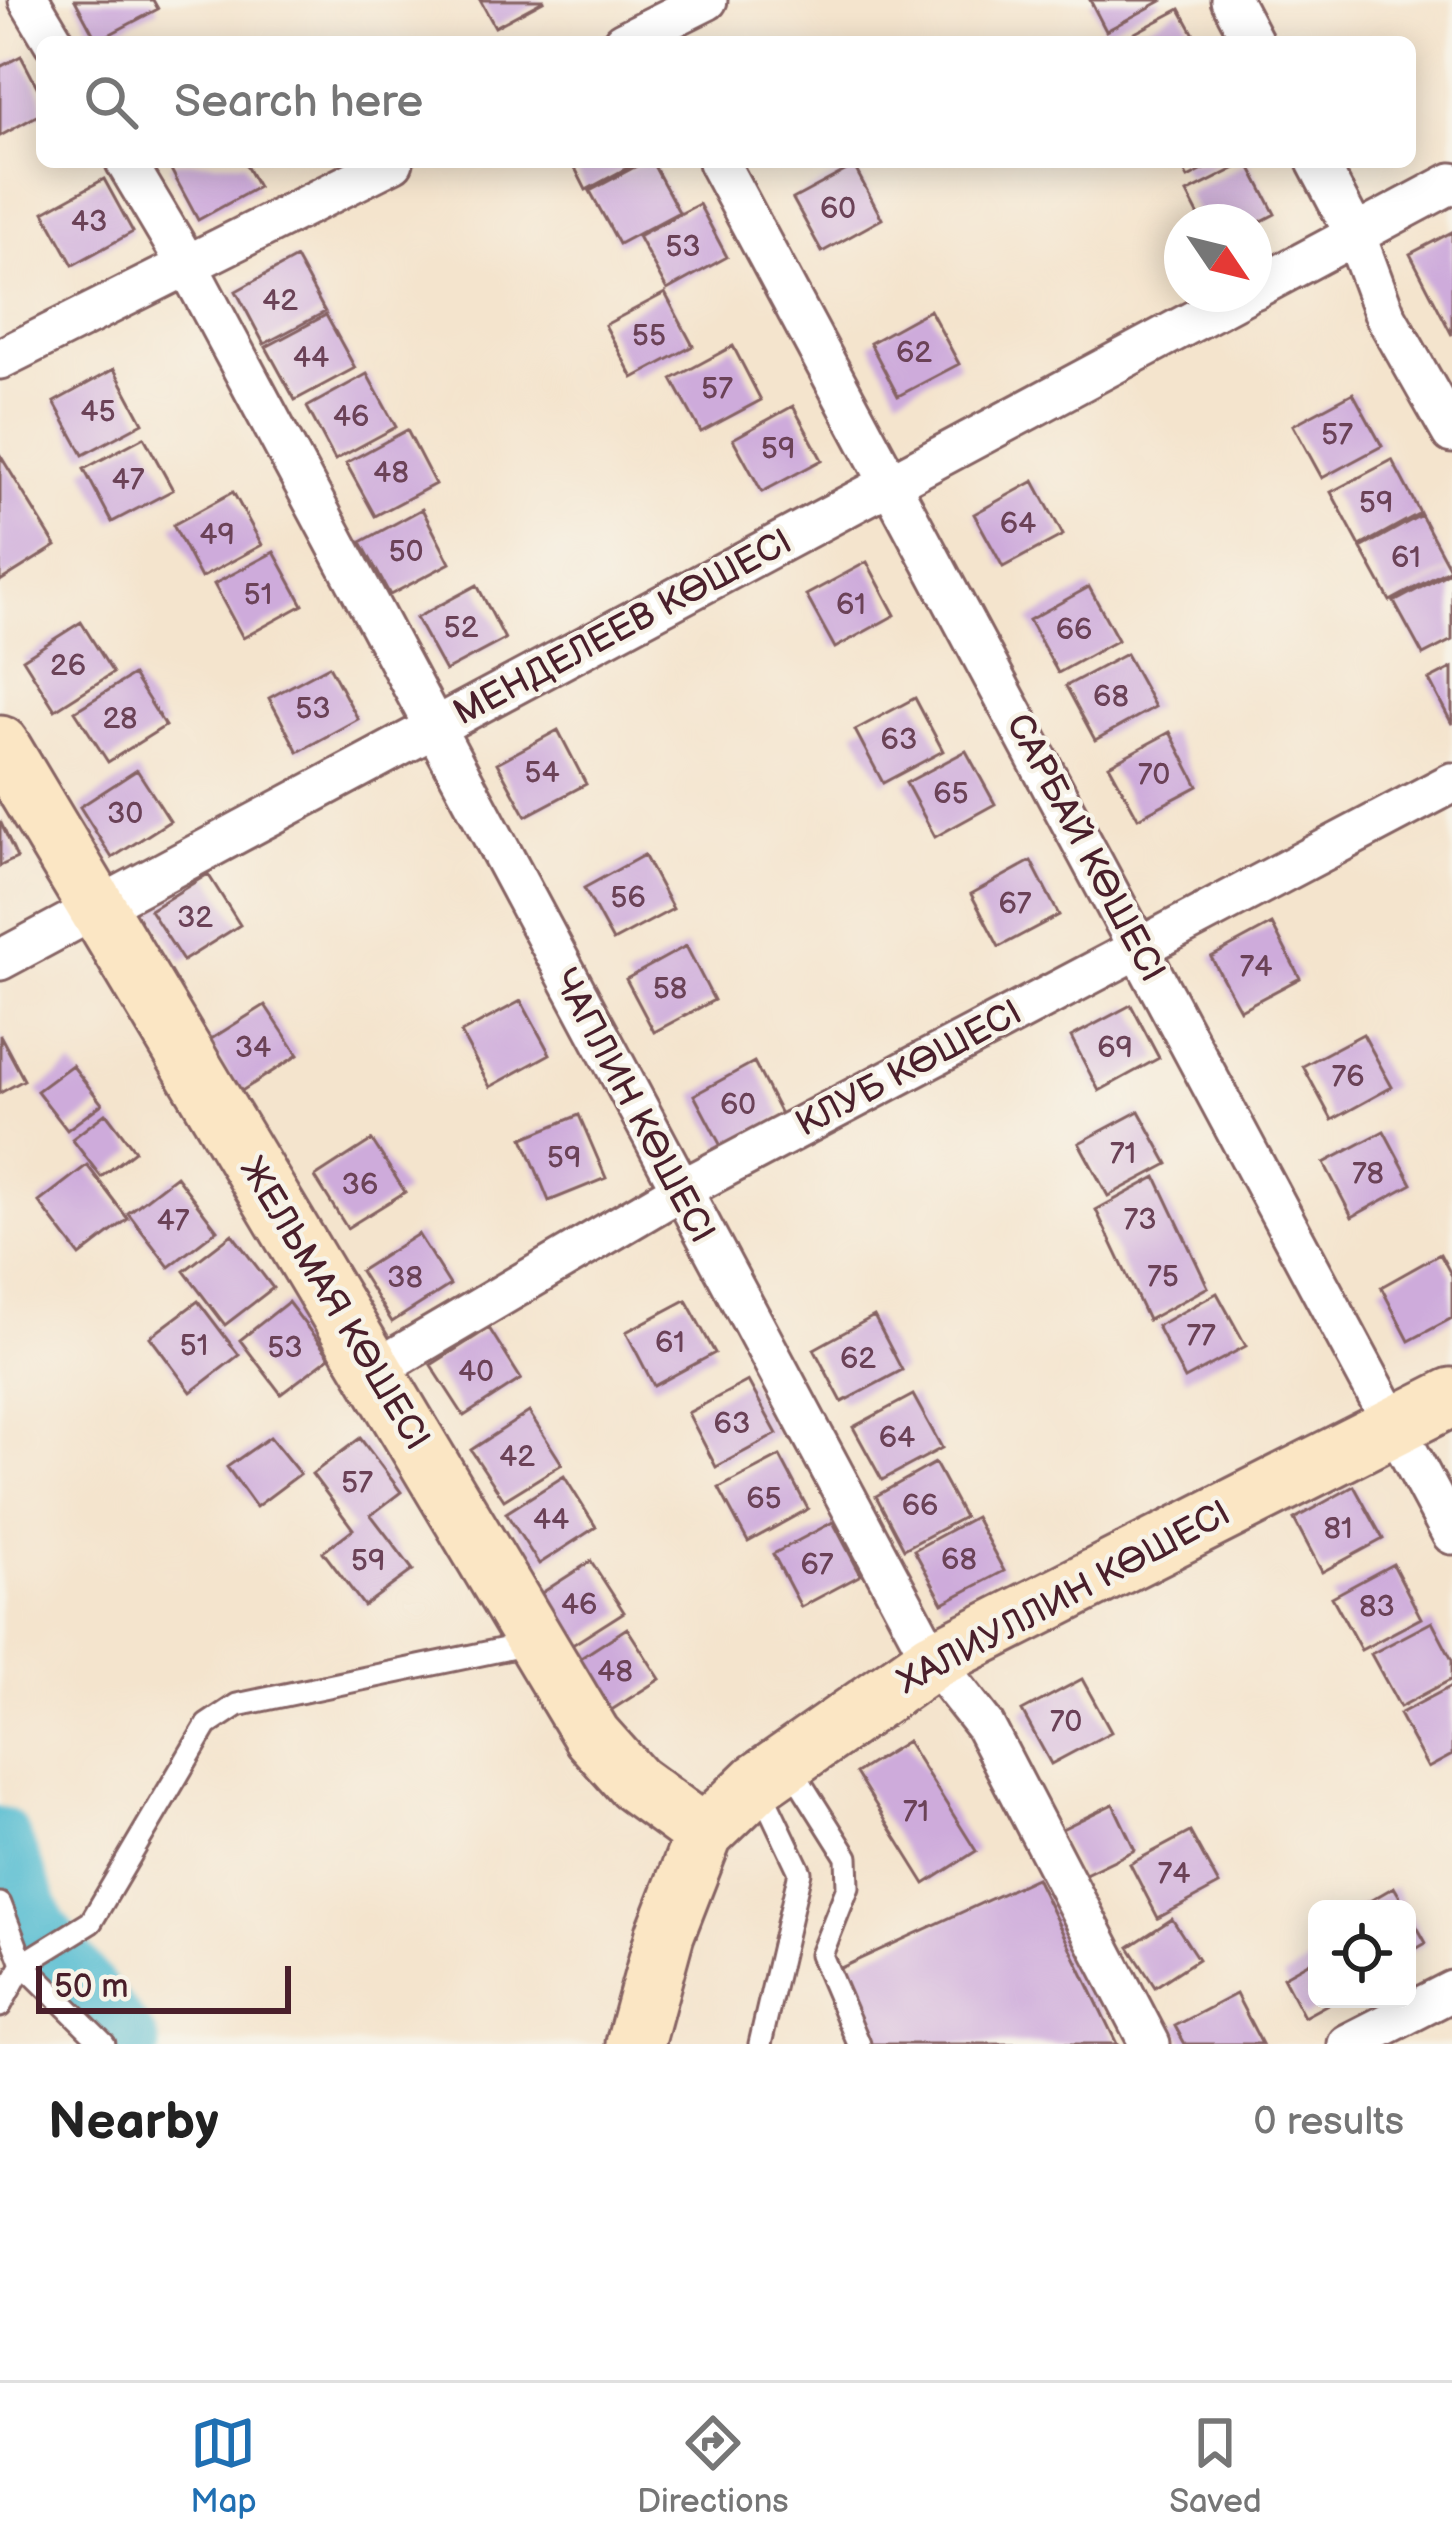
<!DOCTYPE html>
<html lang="en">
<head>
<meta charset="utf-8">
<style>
	:root { --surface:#fff; --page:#f2f2f2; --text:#222; --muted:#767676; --line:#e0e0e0; --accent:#1f6fb2 }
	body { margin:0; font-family:"Balsamiq Sans",sans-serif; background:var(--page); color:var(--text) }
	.controls { position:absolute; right:36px; bottom:36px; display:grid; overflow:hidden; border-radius:18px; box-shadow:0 6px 30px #0003 }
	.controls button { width:108px; height:108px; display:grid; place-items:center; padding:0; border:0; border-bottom:3px solid var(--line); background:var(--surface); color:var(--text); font:60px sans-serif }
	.compass { position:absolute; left:1164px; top:204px; width:108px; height:108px; border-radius:50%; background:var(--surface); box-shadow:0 6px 30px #0003; rotate:125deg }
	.scale { position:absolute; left:36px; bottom:30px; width:255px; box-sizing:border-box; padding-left:12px; border:6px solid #4a1f2b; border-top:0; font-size:33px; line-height:42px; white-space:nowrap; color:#4a1f2b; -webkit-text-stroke:9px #f7f3e8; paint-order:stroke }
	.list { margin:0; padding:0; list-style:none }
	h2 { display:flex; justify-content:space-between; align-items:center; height:156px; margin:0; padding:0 48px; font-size:51px }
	h2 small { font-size:39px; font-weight:400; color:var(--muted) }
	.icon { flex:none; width:66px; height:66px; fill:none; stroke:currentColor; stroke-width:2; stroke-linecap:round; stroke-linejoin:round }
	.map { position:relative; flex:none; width:1452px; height:2044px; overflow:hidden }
	.search { position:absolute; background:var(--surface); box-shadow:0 6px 30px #0003; left:36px; right:36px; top:36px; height:132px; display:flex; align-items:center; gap:30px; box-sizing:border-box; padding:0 42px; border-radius:18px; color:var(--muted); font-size:45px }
	.sheet { height:336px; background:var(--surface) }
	nav { display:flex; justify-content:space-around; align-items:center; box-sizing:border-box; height:168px; border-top:3px solid var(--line); background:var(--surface); font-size:33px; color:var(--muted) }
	nav a { display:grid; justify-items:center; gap:6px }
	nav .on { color:var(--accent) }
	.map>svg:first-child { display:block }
</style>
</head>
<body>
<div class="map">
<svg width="1452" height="2044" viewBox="0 0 1452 2044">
	<rect width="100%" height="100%" fill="#f7f3e8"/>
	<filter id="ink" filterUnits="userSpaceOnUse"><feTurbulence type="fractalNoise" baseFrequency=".00833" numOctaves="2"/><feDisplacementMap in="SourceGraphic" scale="24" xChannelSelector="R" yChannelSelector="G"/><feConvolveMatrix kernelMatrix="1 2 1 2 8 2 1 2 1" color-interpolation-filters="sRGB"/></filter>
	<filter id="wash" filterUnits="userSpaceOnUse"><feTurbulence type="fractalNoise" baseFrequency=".004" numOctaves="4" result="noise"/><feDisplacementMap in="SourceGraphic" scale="48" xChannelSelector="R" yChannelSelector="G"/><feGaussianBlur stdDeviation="2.7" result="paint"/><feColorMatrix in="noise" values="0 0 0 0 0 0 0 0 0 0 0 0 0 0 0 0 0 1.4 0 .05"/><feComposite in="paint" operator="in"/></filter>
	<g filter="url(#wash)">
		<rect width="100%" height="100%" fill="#f4e4cd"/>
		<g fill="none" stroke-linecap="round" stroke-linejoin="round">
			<path stroke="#53bcd1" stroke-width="60" d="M0,1837L37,1927L130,2044"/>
		</g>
		<g id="blocks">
			<path fill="#ceabdb" d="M75,0H153L158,9L97,41Z
				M480,0H545L495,27Z
				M1090,0H1163L1106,31Z
				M1180,9L1198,42H1118Z
				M21,56L42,96V113L0,136V67Z
				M177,162H244L258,187L198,220L169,166Z
				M572,162H638L586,190Z
				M644,162H652L679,212L619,244L590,191Z
				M1179,162H1218L1188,178Z
				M1248,162L1275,214L1254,225L1202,222L1187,193Z
				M854,166L882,219L822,252L793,199Z
				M104,179L133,232L73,265L44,212Z
				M699,204L727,257L667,290L638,236Z
				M1452,232V335L1410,254Z
				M296,258L325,312L264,344L236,291Z
				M665,293L693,346L633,378L605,325Z
				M930,310L959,364L898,396L870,343Z
				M326,315L355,368L295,400L266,347Z
				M733,346L761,400L701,432L672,379Z
				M114,369L143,423L83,455L54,402Z
				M367,374L396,427L335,460L307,407Z
				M1353,393L1382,446L1322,478L1293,425Z
				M793,406L822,460L762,492L733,439Z
				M407,430L435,484L375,516L346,463Z
				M144,437L173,490L112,522L84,469Z
				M0,455L56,546L0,581Z
				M1392,460L1420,513L1360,546L1331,492Z
				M1034,481L1063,535L1003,567L974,514Z
				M233,492L262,545L201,578L173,525Z
				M422,509L450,563L390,595L361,542Z
				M1421,515L1450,569L1390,601L1361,548Z
				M274,552L303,605L243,638L214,584Z
				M867,562L895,615L835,648L806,595Z
				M1452,571V640L1423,655L1394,602Z
				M477,585L505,639L445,671L416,618Z
				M1089,587L1118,640L1058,673L1029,620Z
				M81,622L113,673L55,710L23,659Z
				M1126,654L1155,707L1095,740L1066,686Z
				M329,666L358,719L298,752L269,698Z
				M1452,668V724L1429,680Z
				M133,675L165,726L108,762L75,711Z
				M915,698L943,751L883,783L855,730Z
				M558,730L586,784L526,816L497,763Z
				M1170,732L1198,786L1138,818L1109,765Z
				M966,751L995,804L935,837L906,783Z
				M137,770L170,821L112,858L80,807Z
				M0,821L17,858L0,866Z
				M644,855L673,909L613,941L584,888Z
				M1031,861L1059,915L999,947L971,894Z
				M208,874L240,925L183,961L150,910Z
				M1272,924L1300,978L1240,1010L1211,957Z
				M686,946L714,1000L654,1032L626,979Z
				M521,1001L550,1054L490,1087L461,1033Z
				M265,1005L298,1055L240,1092L208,1041Z
				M1131,1005L1159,1058L1099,1091L1071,1037Z
				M1363,1034L1392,1087L1332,1120L1303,1066Z
				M0,1035L24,1080L0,1093Z
				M754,1062L782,1116L722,1148L694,1095Z
				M72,1065L102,1104L67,1130L37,1091Z
				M1139,1111L1168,1164L1108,1196L1079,1143Z
				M106,1113L135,1151L101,1177L72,1139Z
				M579,1115L606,1178L549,1201L523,1138Z
				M1384,1131L1412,1184L1352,1217L1324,1163Z
				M372,1140L405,1192L347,1228L315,1177Z
				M87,1165L128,1219L80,1256L39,1202Z
				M176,1176L217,1230L169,1267L128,1213Z
				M1156,1177L1208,1287L1148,1320L1096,1210Z
				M232,1234L273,1288L225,1325L184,1271Z
				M418,1234L450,1285L392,1322L360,1271Z
				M1440,1254L1452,1276V1318L1409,1341L1381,1287Z
				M1217,1293L1246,1346L1185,1379L1157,1326Z
				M686,1300L715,1353L654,1386L626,1332Z
				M198,1301L239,1355L191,1392L150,1337Z
				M288,1302L330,1357L281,1394L240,1340Z
				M874,1316L902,1370L842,1402L814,1349Z
				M489,1328L521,1379L464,1416L431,1365Z
				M748,1381L777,1434L716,1467L688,1413Z
				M913,1395L942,1448L882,1480L853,1427Z
				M529,1412L562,1464L504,1500L471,1450Z
				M270,1437L300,1474L256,1507L227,1467Z
				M360,1438L401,1492L371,1515L413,1570L364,1606L323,1552L353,1529L312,1474Z
				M780,1456L808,1509L748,1542L719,1488Z
				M935,1463L964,1517L904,1549L876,1496Z
				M564,1476L596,1527L539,1564L506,1513Z
				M1354,1486L1383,1539L1322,1572L1294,1519Z
				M975,1517L1004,1571L943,1603L914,1550Z
				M833,1522L861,1575L801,1607L773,1554Z
				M591,1561L624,1612L566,1649L534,1598Z
				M1393,1564L1421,1618L1361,1650L1332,1597Z
				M1432,1622L1452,1660V1679L1400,1707L1371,1654Z
				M627,1628L660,1679L602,1716L570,1665Z
				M1082,1679L1111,1732L1051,1764L1022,1711Z
				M1452,1686V1755L1428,1768L1399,1714Z
				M907,1741L976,1851L925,1884L856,1773Z
				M1113,1804L1135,1850L1081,1876L1058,1831Z
				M1190,1832L1219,1885L1158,1918L1130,1864Z
				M1036,1878L1117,2044H867L832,1972Z
				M1394,1887L1407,1909H1356Z
				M1407,1909L1426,1943L1407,1954Z
				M1172,1919L1198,1959L1155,1987L1129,1947Z
				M1317,1958V1999H1337L1304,2017L1283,1977Z
				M1236,1994L1262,2044H1185L1175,2026Z"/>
		</g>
	</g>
	<g filter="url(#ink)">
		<use href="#blocks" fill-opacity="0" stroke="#866464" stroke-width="3"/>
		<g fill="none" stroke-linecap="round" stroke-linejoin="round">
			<g stroke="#866464" stroke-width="27">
				<path id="lane" d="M788,1763L847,1857L848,1887L821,1955L859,2044
					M0,1904L23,1964L104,2044
					M0,2006L23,1964L91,1922L207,1725L237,1705L534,1643
					M760,2044L800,1872L760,1788"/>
			</g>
			<g stroke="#866464" stroke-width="45">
				<path id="street" d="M29,0L54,42
					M1231,0L1253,42
					M623,42L707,0
					M126,162L189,268L933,1660L984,1725L1150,2044
					M718,162L1452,1534
					M1317,162L1355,234L1385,315L1452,433
					M1254,289L1452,183
					M0,359L393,162
					M0,960L1244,294
					M375,1370L679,1191L1452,783
					M1348,2044L1452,1991"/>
			</g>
			<g stroke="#866464" stroke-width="63">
				<path id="secondary" d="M0,745L592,1736L634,1783L704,1834
					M635,2044L665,1934L704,1834L758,1782L933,1660L1452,1397"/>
			</g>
			<use href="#lane" stroke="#fff" stroke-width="21"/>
			<use href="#street" stroke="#fff" stroke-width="39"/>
			<use href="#secondary" stroke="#fbe6c4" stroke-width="57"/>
		</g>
	</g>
	<g text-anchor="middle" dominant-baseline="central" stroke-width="9" stroke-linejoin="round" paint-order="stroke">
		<g font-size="30" fill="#6b4257">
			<text x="838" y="209">60</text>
			<text x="89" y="222">43</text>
			<text x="683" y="247">53</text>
			<text x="280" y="301">42</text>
			<text x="649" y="336">55</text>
			<text x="914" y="353">62</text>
			<text x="311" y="358">44</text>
			<text x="717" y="389">57</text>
			<text x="98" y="412">45</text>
			<text x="351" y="417">46</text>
			<text x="1337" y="435">57</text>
			<text x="778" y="449">59</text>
			<text x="391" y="473">48</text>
			<text x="128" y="480">47</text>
			<text x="1376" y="503">59</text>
			<text x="1018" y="524">64</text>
			<text x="217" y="535">49</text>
			<text x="406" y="552">50</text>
			<text x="1406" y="558">61</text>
			<text x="258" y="595">51</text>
			<text x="851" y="605">61</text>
			<text x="461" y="628">52</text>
			<text x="1074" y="630">66</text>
			<text x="68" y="666">26</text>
			<text x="1111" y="697">68</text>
			<text x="313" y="709">53</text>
			<text x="120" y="719">28</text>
			<text x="899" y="740">63</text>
			<text x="542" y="773">54</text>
			<text x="1154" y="775">70</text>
			<text x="951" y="794">65</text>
			<text x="125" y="814">30</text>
			<text x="628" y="898">56</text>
			<text x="1015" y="904">67</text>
			<text x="195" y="918">32</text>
			<text x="1256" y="967">74</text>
			<text x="670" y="989">58</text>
			<text x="253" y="1048">34</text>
			<text x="1115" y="1048">69</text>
			<text x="1348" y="1077">76</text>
			<text x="738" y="1105">60</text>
			<text x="1123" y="1154">71</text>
			<text x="564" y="1158">59</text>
			<text x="1368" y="1174">78</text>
			<text x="360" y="1185">36</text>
			<text x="1140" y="1220">73</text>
			<text x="173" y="1221">47</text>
			<text x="1163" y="1277">75</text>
			<text x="405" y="1278">38</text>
			<text x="1201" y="1336">77</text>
			<text x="670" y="1343">61</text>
			<text x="194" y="1346">51</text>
			<text x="285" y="1348">53</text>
			<text x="858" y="1359">62</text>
			<text x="476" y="1372">40</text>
			<text x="732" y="1424">63</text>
			<text x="897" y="1438">64</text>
			<text x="517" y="1457">42</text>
			<text x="357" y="1483">57</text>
			<text x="764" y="1499">65</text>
			<text x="920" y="1506">66</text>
			<text x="551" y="1520">44</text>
			<text x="1338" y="1529">81</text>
			<text x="959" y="1560">68</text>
			<text x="368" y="1561">59</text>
			<text x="817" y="1565">67</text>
			<text x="579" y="1605">46</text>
			<text x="1377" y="1607">83</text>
			<text x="615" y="1672">48</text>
			<text x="1066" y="1722">70</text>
			<text x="916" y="1812">71</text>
			<text x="1174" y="1874">74</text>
		</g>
		<g font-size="36" fill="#4a1f2b" stroke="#f7f3e8">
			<text transform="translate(623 628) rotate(-28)">МЕНДЕЛЕЕВ КӨШЕСІ</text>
			<text transform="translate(1085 848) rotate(62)">САРБАЙ КӨШЕСІ</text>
			<text transform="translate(909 1069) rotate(-28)">КЛУБ КӨШЕСІ</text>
			<text transform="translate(633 1106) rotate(62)">ЧАПЛИН КӨШЕСІ</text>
			<text transform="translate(334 1304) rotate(59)">ЖЕЛЬМАЯ КӨШЕСІ</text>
			<text transform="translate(1064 1598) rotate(-28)">ХАЛИУЛЛИН КӨШЕСІ</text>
		</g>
	</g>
</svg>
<div class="controls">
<button><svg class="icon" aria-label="locate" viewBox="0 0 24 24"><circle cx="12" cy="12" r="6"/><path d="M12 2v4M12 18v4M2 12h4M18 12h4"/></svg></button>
</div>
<svg class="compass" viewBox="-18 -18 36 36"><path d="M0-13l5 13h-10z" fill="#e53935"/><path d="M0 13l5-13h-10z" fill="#767676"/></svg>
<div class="scale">50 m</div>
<div class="search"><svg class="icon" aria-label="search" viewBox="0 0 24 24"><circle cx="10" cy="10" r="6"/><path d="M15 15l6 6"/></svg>Search here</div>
</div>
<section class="sheet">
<h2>Nearby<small>0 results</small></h2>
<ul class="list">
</ul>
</section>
<nav>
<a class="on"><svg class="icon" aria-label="map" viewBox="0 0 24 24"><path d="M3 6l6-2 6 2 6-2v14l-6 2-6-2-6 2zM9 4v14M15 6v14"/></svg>Map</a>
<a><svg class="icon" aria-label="directions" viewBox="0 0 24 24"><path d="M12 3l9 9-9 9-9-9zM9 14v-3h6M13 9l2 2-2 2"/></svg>Directions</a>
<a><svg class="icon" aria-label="saved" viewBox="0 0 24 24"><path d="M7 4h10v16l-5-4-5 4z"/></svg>Saved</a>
</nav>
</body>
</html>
